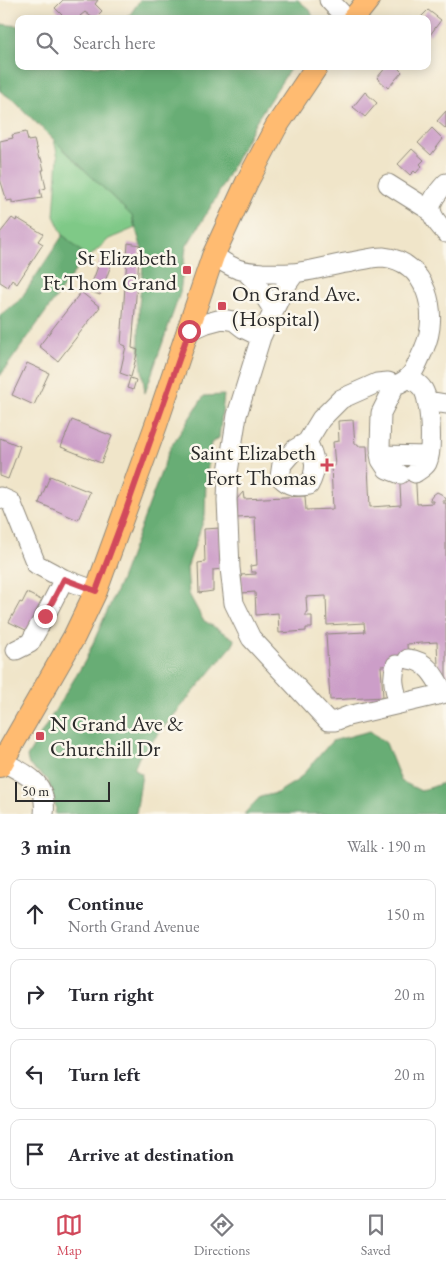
<!DOCTYPE html>
<html lang="en">
<head>
<meta charset="utf-8">
<style>
	:root { --surface:#fff; --page:#f7f7f7; --text:#2b2b33; --muted:#7c7c81; --line:#e1e1e2; --accent:#d1495b }
	body { margin:0; font-family:"EB Garamond",serif; background:var(--page); color:var(--text) }
	.scale { position:absolute; left:15px; bottom:12px; width:95px; box-sizing:border-box; padding-left:5px; border:2px solid #2b2b2b; border-top:0; font-size:14px; line-height:18px; white-space:nowrap; color:#2b2b2b; -webkit-text-stroke:4px #fbf7ec; paint-order:stroke }
	.stop { position:absolute; width:15px; height:15px; margin:-11px; border:4px solid #d1495b; border-radius:50%; background:#fff }
	.stop.end { background:#d1495b; border-color:#fff; box-shadow:0 1px 5px #0008 }
	.list { margin:0; padding:0; list-style:none }
	h2 { display:flex; justify-content:space-between; align-items:center; height:65px; margin:0; padding:0 20px; font-size:21px }
	h2 small { font-size:16px; font-weight:400; color:var(--muted) }
	.list li { display:grid; grid-template-columns:32px 1fr auto; gap:15px; align-items:center; box-sizing:border-box; height:70px; margin:0 10px 10px; padding:0 10px; border:1px solid var(--line); border-radius:10px }
	.list b { display:block; font-size:19px; white-space:nowrap }
	.list p { margin:0; font-size:16px; white-space:nowrap; color:var(--muted) }
	.list em { font-size:16px; font-style:normal; color:var(--muted) }
	.icon { flex:none; width:28px; height:28px; fill:none; stroke:currentColor; stroke-width:2; stroke-linecap:round; stroke-linejoin:round }
	.map { position:relative; flex:none; width:446px; height:814px; overflow:hidden }
	.search { position:absolute; background:var(--surface); box-shadow:0 2px 12px #0003; left:15px; right:15px; top:15px; height:55px; display:flex; align-items:center; gap:12px; box-sizing:border-box; padding:0 18px; border-radius:10px; color:var(--muted); font-size:19px }
	.sheet { height:385px; background:var(--surface) }
	nav { display:flex; justify-content:space-around; align-items:center; box-sizing:border-box; height:70px; border-top:1px solid var(--line); background:var(--surface); font-size:14px; color:var(--muted) }
	nav a { display:grid; justify-items:center; gap:2px }
	nav .on { color:var(--accent) }
	.map>svg:first-child { display:block }
</style>
</head>
<body>
<div class="map">
<svg width="446" height="814" viewBox="0 0 446 814">
	<rect width="100%" height="100%" fill="#fbf7ec"/>
	<filter id="ink" filterUnits="userSpaceOnUse"><feTurbulence type="fractalNoise" baseFrequency=".02" numOctaves="2"/><feDisplacementMap in="SourceGraphic" scale="10" xChannelSelector="R" yChannelSelector="G"/><feConvolveMatrix kernelMatrix="1 2 1 2 8 2 1 2 1" color-interpolation-filters="sRGB"/></filter>
	<filter id="wash" filterUnits="userSpaceOnUse"><feTurbulence type="fractalNoise" baseFrequency=".0096" numOctaves="4" result="noise"/><feDisplacementMap in="SourceGraphic" scale="20" xChannelSelector="R" yChannelSelector="G"/><feGaussianBlur stdDeviation="1.12" result="paint"/><feColorMatrix in="noise" values="0 0 0 0 0 0 0 0 0 0 0 0 0 0 0 0 0 1.4 0 .05"/><feComposite in="paint" operator="in"/></filter>
	<g filter="url(#wash)">
		<rect width="100%" height="100%" fill="#f0e5c9"/>
		<path fill="#7fc987" stroke="#557a59" d="M54,140L132,216L135,228L109,239L88,258L63,235L54,216L58,157Z"/>
		<path fill="#67ad74" stroke="#496c50" d="M140,0H298L310,10L314,19H127Z
			M0,24L19,26V66H292L256,121L216,198L186,247L180,293L145,393L139,345V305L144,256L132,216L13,100L0,91Z
			M63,235L88,258L78,267L0,376V315L20,300Z
			M224,395L219,438L211,443L206,481L205,516L187,568L189,594L203,620L234,639L233,645L139,757L134,769L142,774L136,814H55L56,808L48,780L29,765L27,757L85,661L121,580L170,448L204,396Z
			M370,731L386,743L401,781L421,791L446,782V814H244L260,797L277,793L298,780L332,741Z"/>
		<g id="blocks">
			<path fill="#cc9ec8" d="M63,0H98L95,4L102,11L94,19L85,12L80,16L83,19H66L55,8Z
				M428,10L441,20L430,35L427,33V19H419Z
				M387,66H396L402,72L388,88L377,78Z
				M365,92L377,103L365,117L353,107Z
				M446,111V129L437,121Z
				M432,128L443,139L431,155L418,143Z
				M26,132L28,141L34,140L39,159L41,158L44,170H42L46,188L40,190L42,198L12,203V200L7,201L0,179L1,176L0,141L13,138L12,135Z
				M412,149L424,160L420,164L422,166L416,173L414,171L410,175L398,164Z
				M12,218L16,221L17,218L43,234L38,241L43,244L17,284L12,280L8,287L0,282V233Z
				M128,243L140,245L132,348L138,350L131,377L120,373L126,346L121,344Z
				M103,253L114,257L100,295L89,291Z
				M81,292L100,307L58,361L39,346Z
				M27,363L49,373L34,405L12,395Z
				M130,378L136,380L133,390L127,388Z
				M72,420L112,436L101,463L61,447Z
				M353,420L355,444H358V446H367L370,507L401,505L399,468H415L417,504L433,503V501H430V499L433,495L437,492L443,495L446,499V501H442L443,503H446V681L438,666L437,642L407,644L408,664L381,666L383,697L330,700L326,634L365,632L364,623L327,625L326,596L306,597L307,612H306V616H312V628H306V631L279,633L278,613L256,615L255,592L242,593L241,575L256,574V572H251L250,566L257,565L255,517L237,518V499L243,492L244,499L305,496L306,510L333,509L331,466H335L333,442L339,441L338,421Z
				M0,438L20,446L8,479L0,476Z
				M50,476L90,492L78,520L39,503Z
				M221,528L222,569L213,570V591L199,593L198,563L205,562L204,529Z
				M27,593L47,603L32,633L9,622L20,602L22,603Z"/>
		</g>
	</g>
	<g filter="url(#ink)">
		<use href="#blocks" fill-opacity="0" stroke="#8e887a" stroke-width="1"/>
		<g fill="none" stroke-linecap="round" stroke-linejoin="round">
			<g stroke="#8e887a" stroke-width="21">
				<path id="minor" d="M329,0L347,19
					M446,183C426,205 426,211 446,233
					M388,184L431,211
					M213,256C220,259 226,264 233,267C242,272 252,272 262,273C275,273 288,274 300,272C318,270 335,264 352,262C362,260 373,257 383,257C427,261 440,314 424,349C416,365 414,379 395,385L388,382L377,383L341,399L321,419L307,442L295,449L282,464L280,477C290,487 296,487 309,485C318,469 315,457 307,442
					M246,272L254,280L274,311
					M295,273L285,287L261,337L237,415L228,472L227,500L230,568L234,603L251,638L328,721H335L348,716L446,693
					M189,331L207,323L222,319L234,321L243,328L261,337
					M410,378C414,381 419,384 422,388C431,398 433,451 427,463C425,467 419,470 415,473
					M395,385L381,413L380,448L381,460L387,469L400,474
					M428,401L446,404
					M380,455L429,456
					M0,497L11,502L36,564L64,579L96,591
					M45,616L64,579
					M16,650L30,643L41,623
					M408,659C427,660 436,678 444,693
					M396,665C391,679 395,690 399,704
					M0,760C24,774 48,780 44,814"/>
			</g>
			<g stroke="#8e887a" stroke-width="24">
				<path id="major" d="M353,19L368,0
					M0,766L74,637L96,591L156,425L213,256L247,182L276,127L317,66"/>
			</g>
			<use href="#minor" stroke="#fff" stroke-width="19"/>
			<use href="#major" stroke="#ffbb71" stroke-width="22"/>
		</g>
	</g>
	<g fill="none" stroke-linecap="round" stroke-linejoin="round" filter="url(#ink)">
		<path stroke="#d1495b" stroke-width="6" d="M45,616L64,579L96,591L125,513L189,331"/>
	</g>
	<g fill="#d1495b" stroke="#fbf7ec" stroke-width="2">
		<rect x="182" y="265" width="10" height="10" rx="2.5"/>
		<rect x="217" y="301" width="10" height="10" rx="2.5"/>
		<path d="M324.5 457.5h5v5h5v5h-5v5h-5v-5h-5v-5h5z"/>
		<rect x="35" y="731" width="10" height="10" rx="2.5"/>
	</g>
	<g text-anchor="middle" dominant-baseline="central" stroke-width="5" stroke-linejoin="round" paint-order="stroke">
		<g font-size="22" fill="#2b2b2b" stroke="#fbf7ec" text-anchor="end">
			<text x="177" y="257">St Elizabeth<tspan x="177" dy="25">Ft.Thom Grand</tspan></text>
			<text x="232" y="293" text-anchor="start">On Grand Ave.<tspan x="232" dy="25">(Hospital)</tspan></text>
			<text x="316" y="452">Saint Elizabeth<tspan x="316" dy="25">Fort Thomas</tspan></text>
			<text x="50" y="723" text-anchor="start">N Grand Ave &amp;<tspan x="50" dy="25">Churchill Dr</tspan></text>
		</g>
	</g>
</svg>
<div class="scale">50 m</div>
<div class="stop" style="left:189px;top:331px"></div>
<div class="stop end" style="left:45px;top:616px"></div>
<div class="search"><svg class="icon" aria-label="search" viewBox="0 0 24 24"><circle cx="10" cy="10" r="6"/><path d="M15 15l6 6"/></svg>Search here</div>
</div>
<section class="sheet">
<h2>3 min<small>Walk · 190 m</small></h2>
<ul class="list">
<li><svg class="icon" aria-label="ahead" viewBox="0 0 24 24"><path d="M12 20V5M6 11l6-6 6 6"/></svg><div><b>Continue</b><p>North Grand Avenue</p></div><em>150 m</em></li>
<li><svg class="icon" aria-label="right" viewBox="0 0 24 24"><path d="M7 20v-9h11M14 6l5 5-5 5"/></svg><div><b>Turn right</b></div><em>20 m</em></li>
<li><svg class="icon" aria-label="left" viewBox="0 0 24 24"><path d="M17 20v-9H6M10 6l-5 5 5 5"/></svg><div><b>Turn left</b></div><em>20 m</em></li>
<li><svg class="icon" aria-label="arrive" viewBox="0 0 24 24"><path d="M6 21V4h12l-3 4 3 4H6"/></svg><div><b>Arrive at destination</b></div></li>
</ul>
</section>
<nav>
<a class="on"><svg class="icon" aria-label="map" viewBox="0 0 24 24"><path d="M3 6l6-2 6 2 6-2v14l-6 2-6-2-6 2zM9 4v14M15 6v14"/></svg>Map</a>
<a><svg class="icon" aria-label="directions" viewBox="0 0 24 24"><path d="M12 3l9 9-9 9-9-9zM9 14v-3h6M13 9l2 2-2 2"/></svg>Directions</a>
<a><svg class="icon" aria-label="saved" viewBox="0 0 24 24"><path d="M7 4h10v16l-5-4-5 4z"/></svg>Saved</a>
</nav>
</body>
</html>
